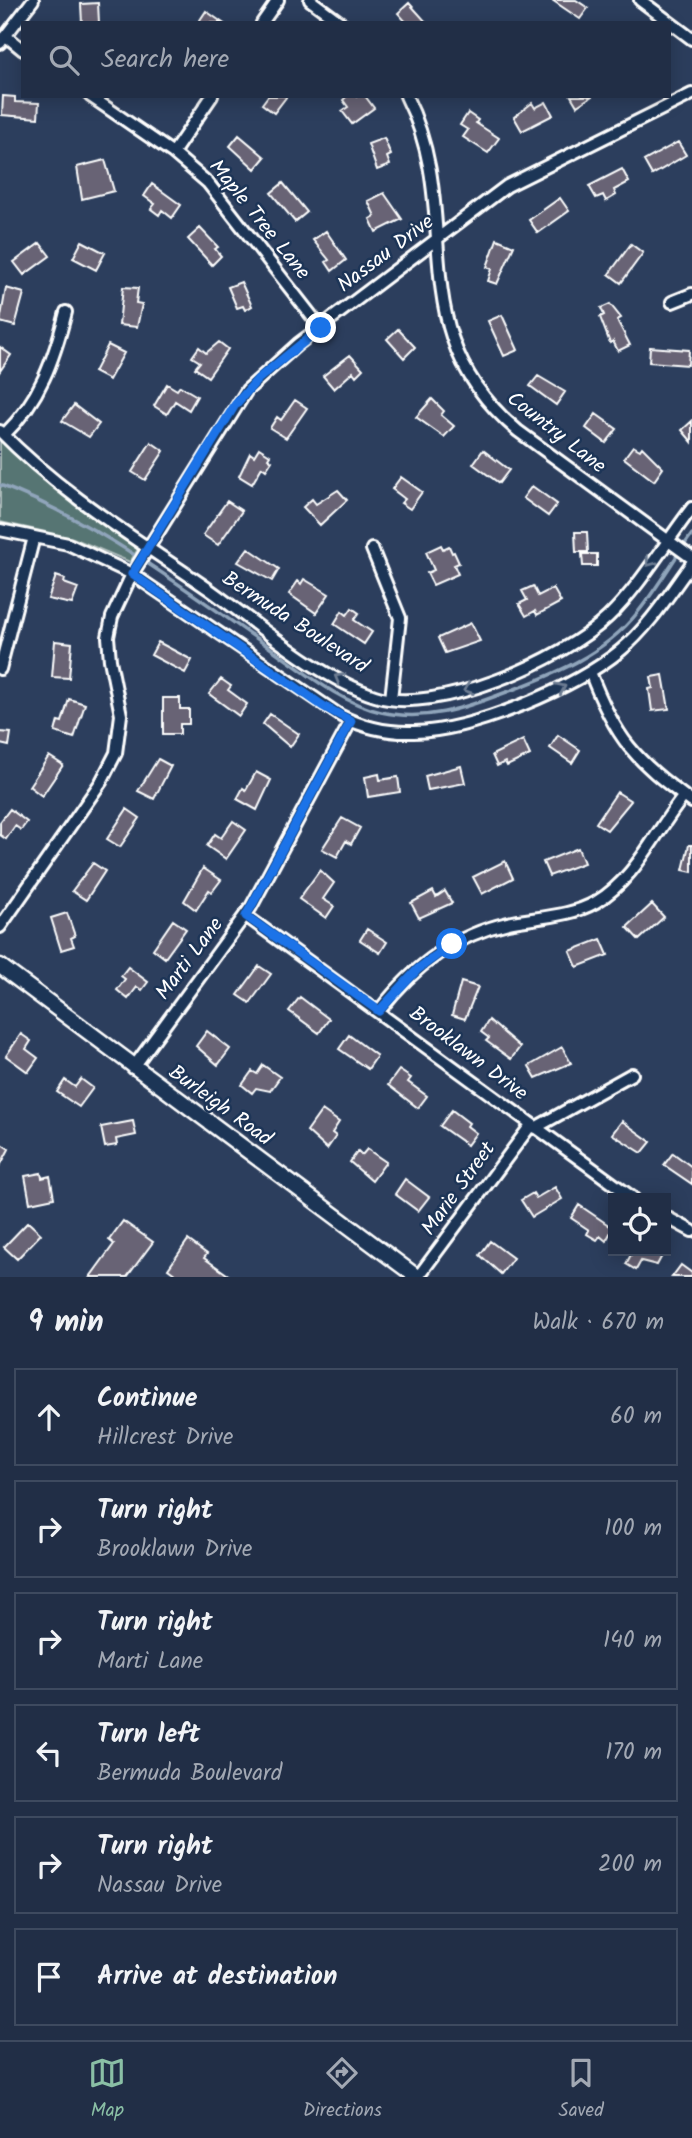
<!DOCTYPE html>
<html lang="en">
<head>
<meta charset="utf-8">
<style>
	:root { --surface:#212e46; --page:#29364d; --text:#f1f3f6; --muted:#a2a8b3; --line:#3e4a5f; --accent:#8abfa5 }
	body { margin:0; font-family:Kalam,sans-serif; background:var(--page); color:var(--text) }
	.controls { position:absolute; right:21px; bottom:21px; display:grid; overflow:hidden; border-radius:0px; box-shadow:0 4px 18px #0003 }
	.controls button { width:63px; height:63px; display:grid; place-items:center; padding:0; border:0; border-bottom:2px solid var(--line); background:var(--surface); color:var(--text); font:35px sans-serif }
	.stop { position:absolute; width:21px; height:21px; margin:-16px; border:5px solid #1a73e8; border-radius:50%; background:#fff }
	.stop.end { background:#1a73e8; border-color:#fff; box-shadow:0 2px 7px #0008 }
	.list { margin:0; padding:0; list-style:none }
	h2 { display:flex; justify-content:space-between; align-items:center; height:91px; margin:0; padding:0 28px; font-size:30px }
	h2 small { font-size:23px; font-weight:400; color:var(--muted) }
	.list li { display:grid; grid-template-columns:46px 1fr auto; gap:21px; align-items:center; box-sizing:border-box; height:98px; margin:0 14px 14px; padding:0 14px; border:2px solid var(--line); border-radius:0px }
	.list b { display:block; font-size:26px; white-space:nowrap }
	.list p { margin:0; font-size:23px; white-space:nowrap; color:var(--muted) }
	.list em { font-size:23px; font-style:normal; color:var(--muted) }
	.icon { flex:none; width:38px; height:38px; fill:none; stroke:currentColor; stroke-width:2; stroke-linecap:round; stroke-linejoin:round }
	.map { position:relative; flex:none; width:692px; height:1277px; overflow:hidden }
	.search { position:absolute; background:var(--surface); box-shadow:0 4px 18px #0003; left:21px; right:21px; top:21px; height:77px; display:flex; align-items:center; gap:18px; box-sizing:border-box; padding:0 24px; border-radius:0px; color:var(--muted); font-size:26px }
	.sheet { height:763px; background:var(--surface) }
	nav { display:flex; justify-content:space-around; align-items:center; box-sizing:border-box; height:98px; border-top:2px solid var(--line); background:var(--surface); font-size:19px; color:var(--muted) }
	nav a { display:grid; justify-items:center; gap:4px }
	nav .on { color:var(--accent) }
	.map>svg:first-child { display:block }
</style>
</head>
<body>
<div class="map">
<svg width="692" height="1277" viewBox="0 0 692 1277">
	<rect width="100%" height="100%" fill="#2c3e5d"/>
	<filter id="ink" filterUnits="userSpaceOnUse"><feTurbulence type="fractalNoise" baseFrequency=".0143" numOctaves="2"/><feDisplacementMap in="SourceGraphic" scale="14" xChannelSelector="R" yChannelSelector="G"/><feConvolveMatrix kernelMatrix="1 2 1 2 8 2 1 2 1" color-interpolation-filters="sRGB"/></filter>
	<g filter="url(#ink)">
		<path fill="#577573" stroke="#abbab9" stroke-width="2" d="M0,438L140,546L130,562L73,538L0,522Z"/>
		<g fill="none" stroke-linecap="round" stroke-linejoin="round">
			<path stroke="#90a5bb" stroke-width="3.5" d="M0,485C96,521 179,585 263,643C299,667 337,702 381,712C425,722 462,709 504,693C553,675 604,655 638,612C658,587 673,560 692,534"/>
		</g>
		<path fill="#686475" stroke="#fff" stroke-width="2" d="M552,0H576L588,8L580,19Z
			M98,3L99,23H82L81,4Z
			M409,3L427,23H407L398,13Z
			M206,11L223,23H198Z
			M3,96L15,97V102L39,103L38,118L2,115Z
			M268,96H287L274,113L262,104Z
			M347,96H365L374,108L352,124L342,111L348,107L343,100Z
			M571,96H592L577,106Z
			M546,102L553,115L522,131L514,117L532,103L535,108Z
			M468,113L478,120L476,123L499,138L488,153L463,137L468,130L460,125Z
			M239,135L265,157L255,169L230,146Z
			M384,138L391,155L387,157L390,165L377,170L368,144Z
			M678,142L686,155L652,175L644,161Z
			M105,160L114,191L82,199L77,167Z
			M622,169L629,182L614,190L616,195L606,201L603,195L596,198L589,186Z
			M283,183L307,212L295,222L271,193Z
			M152,184L181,205L172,218L162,210L159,215L151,209L155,204L144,196Z
			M384,193L402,219L376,232L370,219L375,216L368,201Z
			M560,198L569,211L538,233L529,220Z
			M200,228L218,247L215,249L221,256L212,265L188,239Z
			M326,231L346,260L332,271L326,262L329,260L313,240Z
			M497,239L514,246L497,284L488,281L492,269L487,267Z
			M82,241L105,253L96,270L73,258Z
			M40,243L50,256L24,275L14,262Z
			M631,244L643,253L621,283L609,274Z
			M241,282L252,306L245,310L243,306L237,308L228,287Z
			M123,287L138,288L136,303L142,304L137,327L119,325Z
			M6,288L24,293L15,326L0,322Z
			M610,304L621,318L617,320L630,345L618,351L613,341L610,343L600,317L604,315L601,308Z
			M502,315L518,350L504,356L488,321Z
			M398,329L415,347L404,358L387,339Z
			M219,342L228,349L208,377L195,368L200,362L192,357L199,347L206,353Z
			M108,345L124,353L109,380L94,372Z
			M0,347L11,355L0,371Z
			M650,347L689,350L688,365L649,362Z
			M350,355L363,369L356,376L353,372L334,389L323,376Z
			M538,376L565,392L556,405L530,386Z
			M167,384L177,390L180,386L197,396L189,410L175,401L167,414L154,406Z
			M432,399L444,411L441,415L454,426L444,437L416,417Z
			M295,400L307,408L286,438L270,428L277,417L281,420Z
			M74,405L99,424L89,437L62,421Z
			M596,414L617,429L606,443L586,428Z
			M692,421V442L682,430Z
			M151,442L164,451L145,480L132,472Z
			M633,446L640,450L642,447L663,468L654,481L624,458Z
			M259,448L270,455L268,458L272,461L266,470L262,467L252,484L239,476L250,453L254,456Z
			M483,450L509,470L499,483L473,464Z
			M401,477L422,492L410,509L401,503L405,499L392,489Z
			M532,486L557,504L548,516L523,498Z
			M338,490L347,500L320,525L303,507L312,499L316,504Z
			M227,501L242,511L218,545L203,535Z
			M575,532H587L588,552H576Z
			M441,545L443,549L449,546L452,553L454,552L459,563L454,565L458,574L433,585L427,573L434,570L426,552Z
			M248,548L279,569L272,581L238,562Z
			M582,554H597V566H583Z
			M56,576L65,579L64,583L78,588L72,604L48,599Z
			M304,579L329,594L316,613L289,594L298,581L301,584Z
			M533,586L538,596L553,588L561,602L537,615L535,611L526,616L519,604L527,600L522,591Z
			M352,608L359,613L354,620L372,632L364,644L334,624L342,611L347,615Z
			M471,623L480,641L445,653L438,638Z
			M55,641L72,643L69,678L52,677Z
			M158,642L192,660L185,673L151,655Z
			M663,675L669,709L652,711L649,689L653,688L651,677Z
			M221,679L231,686L228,690L247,704L239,716L209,694Z
			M163,698H180V709H189V724H180V734H163Z
			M69,699L85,704L74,738L55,732L58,721L62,722Z
			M270,714L299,734L290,747L263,724Z
			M0,732L11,733L9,746L0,744Z
			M558,735L580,750L572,763L550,748Z
			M523,740L530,755L507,766L505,762L497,766L492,755Z
			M49,756L63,765L42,796L29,786Z
			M158,759L171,766L154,799L138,791Z
			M461,766L465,783L428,790L425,776Z
			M256,772L271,780L257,810L237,799L243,788L246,790Z
			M379,774L380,780L398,777L400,792L368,797L365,777Z
			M617,792L631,801L607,830L596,823Z
			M10,809L27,822L21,830L15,826L6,839L0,835V822Z
			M127,809L140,818L120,847L107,839Z
			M342,818L360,828L351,844L346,841L337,857L322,849Z
			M233,821L246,830L226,859L207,846L215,834L221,838Z
			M689,845H692V872L683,870Z
			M578,848L584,863L549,876L543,862Z
			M505,861L513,878L482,894L473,877Z
			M93,863L105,871L86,900L72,891Z
			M203,868L221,880L212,892L209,890L196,910L184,901Z
			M320,870L334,883L323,899L334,906L326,918L299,899Z
			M433,891L436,897L445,891L452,903L419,918L411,903Z
			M652,904L664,917L639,940L627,927Z
			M67,913L75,936L71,938L74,946L61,950L51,918Z
			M173,920L186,929L165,958L153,949Z
			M367,929L387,942L380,953L360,940Z
			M601,939L608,955L577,967L570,951Z
			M259,966L271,974L250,1003L238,995Z
			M128,967L148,982L142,990L137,987L128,999L117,990L125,979L121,976Z
			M461,982L478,987L465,1019L452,1015Z
			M300,997L329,1019L319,1033L289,1011Z
			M489,1020L520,1047L511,1059L486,1041L489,1038L481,1032Z
			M207,1031L230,1049L218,1065L196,1046Z
			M21,1034L31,1041L26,1049L38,1058L28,1072L6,1056Z
			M349,1035L377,1056L368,1069L339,1049Z
			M562,1047L571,1063L536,1078L529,1066Z
			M263,1065L280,1077L270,1091L256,1088L252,1093L242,1085L252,1071L257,1074Z
			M399,1070L411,1078L408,1082L427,1096L418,1108L388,1085Z
			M81,1079L93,1088L79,1107L57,1092L65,1080L75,1087Z
			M322,1110L339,1122L332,1133L336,1136L327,1149L307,1131Z
			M452,1110L469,1123L467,1126L476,1133L467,1145L440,1126Z
			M133,1121L136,1135L116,1139L117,1145L105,1147L101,1127Z
			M622,1121L651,1142L642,1153L612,1134Z
			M0,1143L9,1149L0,1166Z
			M367,1149L386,1162L372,1181L350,1162L358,1151L362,1155Z
			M673,1153L692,1167V1184L664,1165Z
			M41,1173L42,1178L50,1176L54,1198L30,1203L25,1176Z
			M405,1179L429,1197L418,1211L395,1194Z
			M555,1187L562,1199L532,1217L521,1200L533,1193L536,1198Z
			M579,1205L613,1228L606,1241L600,1236L597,1240L587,1234L589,1230L571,1218Z
			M123,1221L153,1242L127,1277H90L114,1244L109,1240Z
			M28,1222L41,1234L17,1259L4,1247Z
			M188,1240L207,1254L204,1258L231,1277H179L168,1269Z
			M490,1241L513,1258L501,1274L480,1255Z
			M633,1251H657L663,1254L657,1265L641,1261L636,1270L626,1264Z
			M681,1265L692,1273V1277H672Z"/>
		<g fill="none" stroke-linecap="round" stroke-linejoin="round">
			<g stroke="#fff" stroke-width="16">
				<path id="minor" d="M310,0L341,23
					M640,0L692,39
					M262,23L278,0
					M6,36L23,50
					M0,43L33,0
					M90,96L173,153L208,183L321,328
					M406,96C467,217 397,330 518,431L692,558
					M173,153L212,96
					M672,302L692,294
					M0,431C61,494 138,540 210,590C259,625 317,677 375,696C436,716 563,660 608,617C640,586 665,543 692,508
					M4,435C40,400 54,359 66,312
					M0,530L68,544L132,574L341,716C363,727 389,733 414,732C473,731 575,688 621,650C649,627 670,593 692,563
					M372,549L400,618L391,699
					M0,669L34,537
					M590,672C616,740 634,759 692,802
					M246,916L633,1198
					M0,927L101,782L116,753L121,715L110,660L108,637L112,617L132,574L247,390L298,344L507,186L692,94
					M379,1011C412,968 455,935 508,923C537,917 570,917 596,902C636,879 656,830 684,796
					M133,1068L251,907L351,721
					M535,1128L632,1074
					M666,1217L692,1231
					M418,1277L531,1125"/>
			</g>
			<g stroke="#fff" stroke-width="19">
				<path id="tertiary" d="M0,966L417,1277"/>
			</g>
			<use href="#minor" stroke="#1d3557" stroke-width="10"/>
			<use href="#tertiary" stroke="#1d3557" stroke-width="14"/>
		</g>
		<defs><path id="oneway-chevron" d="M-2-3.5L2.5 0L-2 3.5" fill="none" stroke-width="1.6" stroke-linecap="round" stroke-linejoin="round" transform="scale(1.75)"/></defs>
		<g stroke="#6c7c92">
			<use href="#oneway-chevron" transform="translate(650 562) rotate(127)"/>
			<use href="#oneway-chevron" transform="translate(339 678) rotate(-150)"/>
			<use href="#oneway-chevron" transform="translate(561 688) rotate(-24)"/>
			<use href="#oneway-chevron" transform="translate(468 689) rotate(161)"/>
		</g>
	</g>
	<g fill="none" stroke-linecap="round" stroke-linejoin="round" filter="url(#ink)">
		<path stroke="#1a73e8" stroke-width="9" d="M321,328L258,379L235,405L132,574L323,706L351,721L246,916L379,1011L418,969L452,944"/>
	</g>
	<g text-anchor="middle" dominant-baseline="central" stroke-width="5" stroke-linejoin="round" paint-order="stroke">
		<g font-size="21" fill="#fff" stroke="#1d3557">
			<text transform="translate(259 220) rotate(51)">Maple Tree Lane</text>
			<text transform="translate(386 254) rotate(-37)">Nassau Drive</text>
			<text transform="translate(556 433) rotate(38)">Country Lane</text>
			<text transform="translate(295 623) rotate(33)">Bermuda Boulevard</text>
			<text transform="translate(190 959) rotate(-53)">Marti Lane</text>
			<text transform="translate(468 1054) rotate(37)">Brooklawn Drive</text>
			<text transform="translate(220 1106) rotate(36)">Burleigh Road</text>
			<text transform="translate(459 1189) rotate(-54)">Marie Street</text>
		</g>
	</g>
</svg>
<div class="controls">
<button><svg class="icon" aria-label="locate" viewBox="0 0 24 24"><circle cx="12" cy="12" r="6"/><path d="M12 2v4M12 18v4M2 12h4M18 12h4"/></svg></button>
</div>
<div class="stop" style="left:452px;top:944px"></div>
<div class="stop end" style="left:321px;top:328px"></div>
<div class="search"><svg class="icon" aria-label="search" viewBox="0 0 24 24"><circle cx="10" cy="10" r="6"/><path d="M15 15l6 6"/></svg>Search here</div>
</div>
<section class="sheet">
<h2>9 min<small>Walk · 670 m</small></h2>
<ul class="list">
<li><svg class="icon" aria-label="ahead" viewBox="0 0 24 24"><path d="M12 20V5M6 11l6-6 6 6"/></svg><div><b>Continue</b><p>Hillcrest Drive</p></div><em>60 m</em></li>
<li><svg class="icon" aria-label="right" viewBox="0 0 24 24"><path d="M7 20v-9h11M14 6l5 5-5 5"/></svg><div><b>Turn right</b><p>Brooklawn Drive</p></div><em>100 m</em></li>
<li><svg class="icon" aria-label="right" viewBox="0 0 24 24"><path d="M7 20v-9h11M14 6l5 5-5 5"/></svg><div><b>Turn right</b><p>Marti Lane</p></div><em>140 m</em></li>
<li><svg class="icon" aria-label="left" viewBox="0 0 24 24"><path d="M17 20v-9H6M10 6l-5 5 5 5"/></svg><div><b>Turn left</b><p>Bermuda Boulevard</p></div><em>170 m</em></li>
<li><svg class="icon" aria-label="right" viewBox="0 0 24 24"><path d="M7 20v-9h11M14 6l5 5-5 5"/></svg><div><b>Turn right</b><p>Nassau Drive</p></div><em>200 m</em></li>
<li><svg class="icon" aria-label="arrive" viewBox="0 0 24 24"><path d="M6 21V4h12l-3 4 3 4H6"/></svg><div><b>Arrive at destination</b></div></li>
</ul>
</section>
<nav>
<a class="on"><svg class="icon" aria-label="map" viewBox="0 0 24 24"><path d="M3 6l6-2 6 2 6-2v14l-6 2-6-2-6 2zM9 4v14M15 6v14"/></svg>Map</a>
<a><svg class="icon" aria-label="directions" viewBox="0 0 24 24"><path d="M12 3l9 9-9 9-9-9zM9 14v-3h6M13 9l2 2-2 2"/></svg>Directions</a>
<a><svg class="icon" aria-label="saved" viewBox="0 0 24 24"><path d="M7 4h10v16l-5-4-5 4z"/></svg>Saved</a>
</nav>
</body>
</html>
